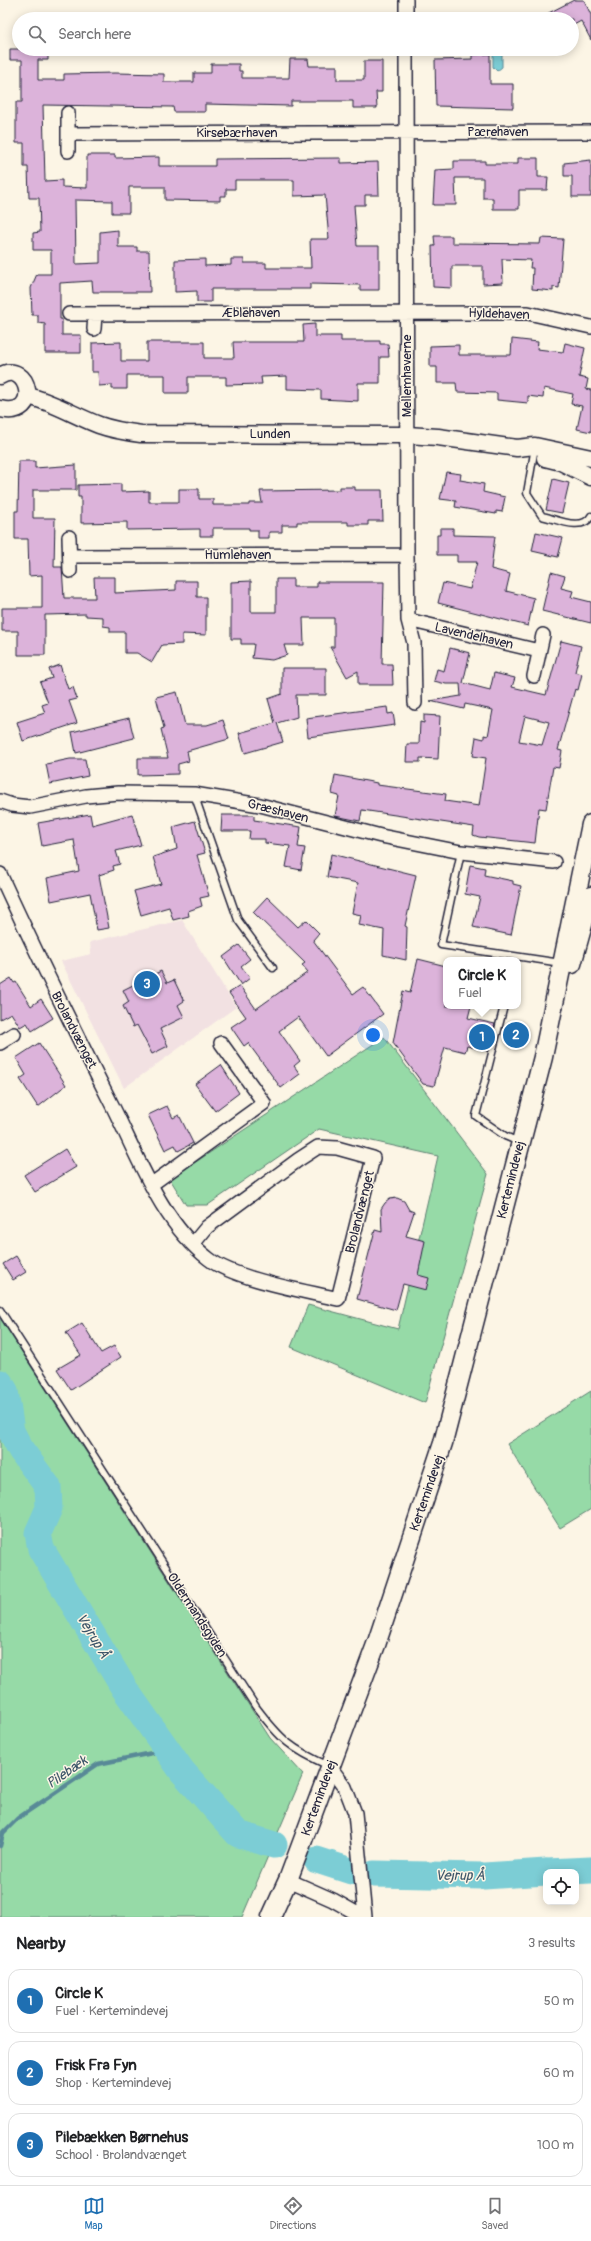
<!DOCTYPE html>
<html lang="en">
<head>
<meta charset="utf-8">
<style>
	:root { --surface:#fff; --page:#f6f6f6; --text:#202124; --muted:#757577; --line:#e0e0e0; --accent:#1f6fb2 }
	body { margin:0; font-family:Pangolin,sans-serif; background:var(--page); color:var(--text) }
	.controls { position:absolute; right:12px; bottom:12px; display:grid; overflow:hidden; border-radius:8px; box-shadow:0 2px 10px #0003 }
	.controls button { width:36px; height:36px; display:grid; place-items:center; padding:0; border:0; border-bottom:1px solid var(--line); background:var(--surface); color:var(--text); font:20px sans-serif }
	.you { position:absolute; left:373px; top:1035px; width:14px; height:14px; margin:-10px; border:3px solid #fff; border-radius:50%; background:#1a73e8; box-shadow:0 0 0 6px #1a73e833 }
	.badge { display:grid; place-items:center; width:26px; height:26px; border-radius:50%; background:var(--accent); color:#fff; font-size:13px; font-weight:700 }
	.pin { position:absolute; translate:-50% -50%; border:2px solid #fff; box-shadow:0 1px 4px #0006 }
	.popup { position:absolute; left:443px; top:957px; width:78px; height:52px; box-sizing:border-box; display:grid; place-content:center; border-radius:8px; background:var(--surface); filter:drop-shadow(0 1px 3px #0005); font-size:13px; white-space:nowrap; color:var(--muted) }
	.popup b { font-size:15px; color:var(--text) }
	.popup::after { content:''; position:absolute; left:50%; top:100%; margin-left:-8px; border:8px solid transparent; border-top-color:var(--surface) }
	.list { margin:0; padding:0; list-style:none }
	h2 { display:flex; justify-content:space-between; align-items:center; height:52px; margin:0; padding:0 16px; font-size:17px }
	h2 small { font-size:13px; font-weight:400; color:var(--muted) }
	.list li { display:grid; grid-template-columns:26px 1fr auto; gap:12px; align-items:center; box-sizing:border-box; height:64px; margin:0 8px 8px; padding:0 8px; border:1px solid var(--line); border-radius:12px }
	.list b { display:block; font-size:15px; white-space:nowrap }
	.list p { margin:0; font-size:13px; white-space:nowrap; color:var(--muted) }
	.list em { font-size:13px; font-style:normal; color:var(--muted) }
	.icon { flex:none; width:22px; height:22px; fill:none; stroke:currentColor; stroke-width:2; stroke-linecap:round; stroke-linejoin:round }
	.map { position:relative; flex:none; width:591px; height:1917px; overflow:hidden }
	.search { position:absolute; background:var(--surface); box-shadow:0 2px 10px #0003; left:12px; right:12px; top:12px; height:44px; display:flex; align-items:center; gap:10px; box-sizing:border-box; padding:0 14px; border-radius:22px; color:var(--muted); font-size:15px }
	.sheet { height:268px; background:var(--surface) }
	nav { display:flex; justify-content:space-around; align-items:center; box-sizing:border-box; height:56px; border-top:1px solid var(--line); background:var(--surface); font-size:11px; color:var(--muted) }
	nav a { display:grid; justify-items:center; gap:2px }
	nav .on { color:var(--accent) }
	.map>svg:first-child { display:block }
</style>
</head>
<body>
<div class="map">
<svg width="591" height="1917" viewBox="0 0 591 1917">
	<rect width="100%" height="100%" fill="#fcf5e5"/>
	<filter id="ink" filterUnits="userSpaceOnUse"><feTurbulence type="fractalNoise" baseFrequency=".025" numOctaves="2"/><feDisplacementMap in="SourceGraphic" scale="8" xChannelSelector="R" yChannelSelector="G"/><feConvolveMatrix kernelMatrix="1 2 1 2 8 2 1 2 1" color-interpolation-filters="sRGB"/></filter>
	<g filter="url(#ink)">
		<path fill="#f2e1e2" d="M182,920L236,1007L124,1088L61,961L91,954L90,942Z"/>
		<path fill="#96daa7" stroke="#5c7e71" d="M384,1037L488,1174L425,1403L291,1347L308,1305L398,1329L438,1156L319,1129L208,1205H186L170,1179Z
			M0,1318L270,1738L303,1774L242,1917H0Z
			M591,1391V1509L560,1528L507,1444Z"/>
		<path fill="#7ccdd5" stroke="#588997" d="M493,52H502V67L497,71L493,67Z"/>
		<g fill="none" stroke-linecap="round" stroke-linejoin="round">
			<path stroke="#588997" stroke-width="4.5" d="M0,1846L3,1833L18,1818L98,1764L167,1750"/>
			<path stroke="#7ccdd5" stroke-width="27" d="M0,1383L5,1391L11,1431L21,1450L48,1487L49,1508L38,1533L41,1549L124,1688L182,1771L238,1834L274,1845
				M317,1860L351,1871
				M547,1872L591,1870
				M374,1874L484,1876L546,1872"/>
		</g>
		<path fill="#dcb3da" stroke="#22223b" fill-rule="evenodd" d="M574,0H584L591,15V40L581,21L572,26V19H537Z
			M10,49H48V60H38V80H64V74L115,73L164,74V82H194V73H211V64H239V71H242V78H289L290,59H308L309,66H337V80H364V61H382V92H376L377,108H353V101H291V106L205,104V112H174L173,107L43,105L45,181L62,180V187L87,188V155H115V158L159,157V166H215V159L341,158V163L378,162L379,195H365V205H354L357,246H379V290H360V285L310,284V289H211V302H197V291L175,292V260L205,259V266L231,265V259H244V263H266V268H311L310,239H329L325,195L294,196V180H235V189H226V196H220V201L165,200V187H129V213H112V201L75,200L76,264L100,263V232L118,230V247H137V251H149L150,292H93L92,281L60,283V319H62V335H81V353H45V324L38,323V315H32L31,288L37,274H51V250H33V233L40,232L39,198H29L28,167H24V143H16V102H22V60H10Z
			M490,54V84H513V108L436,106L435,60L472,59V55Z
			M518,158H538V177H548L547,190H519V209H493V198H483V178H455L456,205H433L435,170L454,169V161H485V164H518Z
			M591,160V197H572V176H564V163Z
			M434,236H452V243L540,244L541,238L563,239L559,288L553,287V291L532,289L533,268H530L531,260L502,259L503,283L483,284V266H452V288L433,287L432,246H435Z
			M315,324V336H341V341H380V344H388L389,357H380V383H358V401L321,399V390L287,389V376L261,377L262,384L226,385V377H188V393H165V375H127V389H112V385L99,386L98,372H92V343L121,342V361H147V342H204V358H234L233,342H304L303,325Z
			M512,339L538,342L537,349L563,352L565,343L585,348L579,377L588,379L586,389L591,390V432L577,429L582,406L571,404L573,394L544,388L543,398L528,396V403L497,400V393L457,392L456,383H437V367H430V346L459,345V355H511Z
			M19,461H35V468L76,465V490H33V518H55L54,567H62L64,598H95L94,577H115V593L176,590V581H197V597H206V635L182,634V644L162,645L152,662L137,653H125V632H110V627L103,626V617L86,616V614L45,615V655H18V631H2V608H42V575L29,576L28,539H15V511H18Z
			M446,472L461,474L460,480L484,484L483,492L505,497L502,512L496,511V514L455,507L456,501L440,499Z
			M553,479L569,483L562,513L546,510Z
			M121,484V492L149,491V502H179V489H199V499H213V505H249V503H262L260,491L340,490V487H355V490H382L383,521H368V525H348V522H297V525H282V532H269V538H258V530H249V528H213V536H200V529L127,530V522L81,523V497H78V485Z
			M440,528H453V535L495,536L491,569L510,574L506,591L534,598L528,626L438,603L443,583L470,589L477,562H457V555H437V535H440Z
			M536,532L563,538L558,557L532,551Z
			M551,572L565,576L561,588L573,591L571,597L591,602V623L542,611Z
			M276,579H293V587H317V582H384L382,664H392L393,685H358V671L347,677L330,647H334V618H303L304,645H284L287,655L272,660L252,658L254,644H241V639H231V582L251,581V612H276Z
			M561,641L581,646L575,672L582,674L578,690L575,689L558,750L562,751L559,768L553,767L546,809L539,808L535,843L479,837L473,835L474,827L362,810L360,821L335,816L339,796L332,794L335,775L377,783V785L446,794L445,801L479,806L486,758L473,756L476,737L484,739V735L488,736L493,710L465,704L464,709L430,701L461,696L460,684H446L434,681L437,669L444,671L450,648L470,653L463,683L490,690L494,673L515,678L512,687L546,695ZM525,716L549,722L542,745L519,741Z
			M60,665L68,689L73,687L77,699L69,701L77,723L23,741L17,722L45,713L42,705L48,703L40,682L52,678L49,669Z
			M282,668H326V695H296L297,717L277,723L283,742L245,753L239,733L275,723L268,699L282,694Z
			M177,692L185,725H207L223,720L229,739L187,751L189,761L178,764V774L138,775V758H168L161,729L164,728L156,697Z
			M387,707L388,714L393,713L395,725L308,737L306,718Z
			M424,715L440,716L438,759L420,758V762H406L407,744H419L420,722L424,723Z
			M129,718L134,738L76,753L72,732Z
			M70,759H85L88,776L50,784L46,764Z
			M90,814L92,825L132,814L141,845L116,851L120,864L113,866L114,870L99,875L109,928L97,930L90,893L51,901L47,878L79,871L74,840L42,846L38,823Z
			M222,815H254V820L301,827L298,847L305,848L301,870L286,867L290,846L265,843V839H249L250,831H221Z
			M195,821L205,853L197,855L209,896L200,898L202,906L188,911L189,916L173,920L169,907L141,915L134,891L161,884L153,857L177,849L173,827Z
			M331,854L416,875L405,926L407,927L406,960L383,955L384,930L359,925L361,915L352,913L358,883L327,877Z
			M470,865L485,868L484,875L513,881V884L521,886L511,935L473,927L480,897L465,894Z
			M267,897L298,927L306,920L319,933L313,940L353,994L363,987L383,1014L326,1056L298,1017L279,1031L300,1061L294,1066L300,1074L281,1088L248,1043L244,1046L231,1027L246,1017L229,993L240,986L256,1009L308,972L302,965L305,963L253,912Z
			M239,945L250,959L241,966L250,978L241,985L223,957Z
			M418,959L446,966V1006H471L468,1018L495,1024L488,1051L467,1046L465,1052L445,1047L434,1086L423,1084L393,1043L403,991L410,993Z
			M161,971L167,983L174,980L184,1001L178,1005L184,1017L160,1029L168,1046L152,1054L137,1025L133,1027L123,1006L129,1002L123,990Z
			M11,978L14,983L16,982L31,1006L41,999L53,1018L32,1031L27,1023L20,1027L11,1013L0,1019V985Z
			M39,1043L66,1085L38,1107L20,1079L26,1075L16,1058Z
			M221,1065L239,1093L215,1111L195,1084Z
			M167,1106L173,1118L179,1115L193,1143L178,1151L175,1145L165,1150L148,1115Z
			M65,1149L76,1167L35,1192L24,1175Z
			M397,1198L404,1201L409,1210L414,1212L406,1236L425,1241L418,1275L429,1278L426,1290L403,1284L396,1310L357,1299L375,1230L382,1232L381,1209L385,1203L390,1199Z
			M16,1256L26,1272L13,1280L3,1264Z
			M82,1323L101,1353L114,1346L121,1357L71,1390L57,1369L81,1355L66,1333Z"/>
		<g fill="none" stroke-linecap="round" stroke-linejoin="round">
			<g stroke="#22223b" stroke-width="9">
				<path id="service" d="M535,447L527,493L542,516C556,519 583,532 591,516
					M194,794L238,920L273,968
					M461,852L441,945L561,963
					M504,1006L476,1116L505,1136L519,1142
					M0,1310L256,1707C281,1740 291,1749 329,1766"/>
			</g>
			<g stroke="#22223b" stroke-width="16">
				<path id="minor" d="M406,0V19
					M406,49L407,555L408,620L414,643L415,703
					M68,113V151
					M68,134L591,132
					M69,314L528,313L591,327
					M94,329L95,314
					M69,537L70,571
					M70,556L407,555
					M408,620L539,651
					M534,676L543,635
					M0,801L12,805L30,807L86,796L118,793L194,794L260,805L381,836L461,852L554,862
					M0,874C36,953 74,1030 113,1107C139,1159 162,1223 209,1259C234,1279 305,1291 338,1299L373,1158L337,1148L318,1147L298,1160L207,1227L193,1244
					M0,1043L14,1034
					M152,1184L264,1103L221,1043
					M330,1767L345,1787L355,1813L365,1917
					M288,1880L333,1900L363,1917"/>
			</g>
			<g stroke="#22223b" stroke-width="19">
				<path id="tertiary" d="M0,376C28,358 44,419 0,409
					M28,396C53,402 75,416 99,425C113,430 126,432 141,434L407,435L438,437L517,448L535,446L591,458
					M545,458L561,462L591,477"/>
			</g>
			<g stroke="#22223b" stroke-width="21">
				<path id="secondary" d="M572,964L591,896
					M271,1917L288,1880L377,1642L443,1443L543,1057L591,824"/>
			</g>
			<use href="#service" stroke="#fcf5e5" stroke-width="6"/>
			<use href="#minor" stroke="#fcf5e5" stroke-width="13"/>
			<use href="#tertiary" stroke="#fcf5e5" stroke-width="16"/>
			<use href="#secondary" stroke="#fcf5e5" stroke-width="18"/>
		</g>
	</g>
	<g text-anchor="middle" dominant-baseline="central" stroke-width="3" stroke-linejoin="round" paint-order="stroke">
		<g font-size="13" fill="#22223b" stroke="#fcf5e5">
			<text x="498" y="132">Pærehaven</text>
			<text x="237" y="133">Kirsebærhaven</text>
			<text x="251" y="313">Æblehaven</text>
			<text transform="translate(499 314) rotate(2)">Hyldehaven</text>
			<text transform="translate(407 376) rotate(-90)">Mellemhaverne</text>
			<text x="270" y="434">Lunden</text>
			<text x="238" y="555">Humlehaven</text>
			<text transform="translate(474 636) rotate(13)">Lavendelhaven</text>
			<text transform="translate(278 811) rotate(14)">Græshaven</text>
			<text transform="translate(74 1030) rotate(63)">Brolandvænget</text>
			<text transform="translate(511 1180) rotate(-76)">Kertemindevej</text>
			<text transform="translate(360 1212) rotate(-76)">Brolandvænget</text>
			<text transform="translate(427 1493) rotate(-71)">Kertemindevej</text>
			<text transform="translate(197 1615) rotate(57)">Oldermandsgyden</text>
			<text transform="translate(319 1798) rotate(-70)">Kertemindevej</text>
		</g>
		<g font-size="14" font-style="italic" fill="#3d5569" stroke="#fcf5e5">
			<text transform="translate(93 1636) rotate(59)">Vejrup Å</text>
			<text transform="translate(67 1772) rotate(-35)">Pilebæk</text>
			<text x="460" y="1875">Vejrup Å</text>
		</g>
	</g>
</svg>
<div class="controls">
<button><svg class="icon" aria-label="locate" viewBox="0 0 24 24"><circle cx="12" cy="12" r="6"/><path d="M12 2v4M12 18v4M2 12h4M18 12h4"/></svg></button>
</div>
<div class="you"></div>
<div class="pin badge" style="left:482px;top:1037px">1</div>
<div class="popup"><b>Circle K</b>Fuel</div>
<div class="pin badge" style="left:516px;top:1035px">2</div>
<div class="pin badge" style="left:147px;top:984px">3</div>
<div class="search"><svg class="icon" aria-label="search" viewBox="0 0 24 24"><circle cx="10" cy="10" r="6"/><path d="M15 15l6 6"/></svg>Search here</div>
</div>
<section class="sheet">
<h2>Nearby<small>3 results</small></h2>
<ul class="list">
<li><span class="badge">1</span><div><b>Circle K</b><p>Fuel · Kertemindevej</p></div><em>50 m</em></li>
<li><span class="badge">2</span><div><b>Frisk Fra Fyn</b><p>Shop · Kertemindevej</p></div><em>60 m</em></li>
<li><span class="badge">3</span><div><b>Pilebækken Børnehus</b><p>School · Brolandvænget</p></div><em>100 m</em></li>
</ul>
</section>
<nav>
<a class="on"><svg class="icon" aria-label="map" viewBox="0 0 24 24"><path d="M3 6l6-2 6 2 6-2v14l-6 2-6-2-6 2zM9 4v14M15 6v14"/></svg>Map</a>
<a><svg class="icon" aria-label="directions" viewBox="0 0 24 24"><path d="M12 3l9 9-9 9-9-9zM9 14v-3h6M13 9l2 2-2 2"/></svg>Directions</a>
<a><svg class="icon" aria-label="saved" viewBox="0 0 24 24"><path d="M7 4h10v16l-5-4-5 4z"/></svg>Saved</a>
</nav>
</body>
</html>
